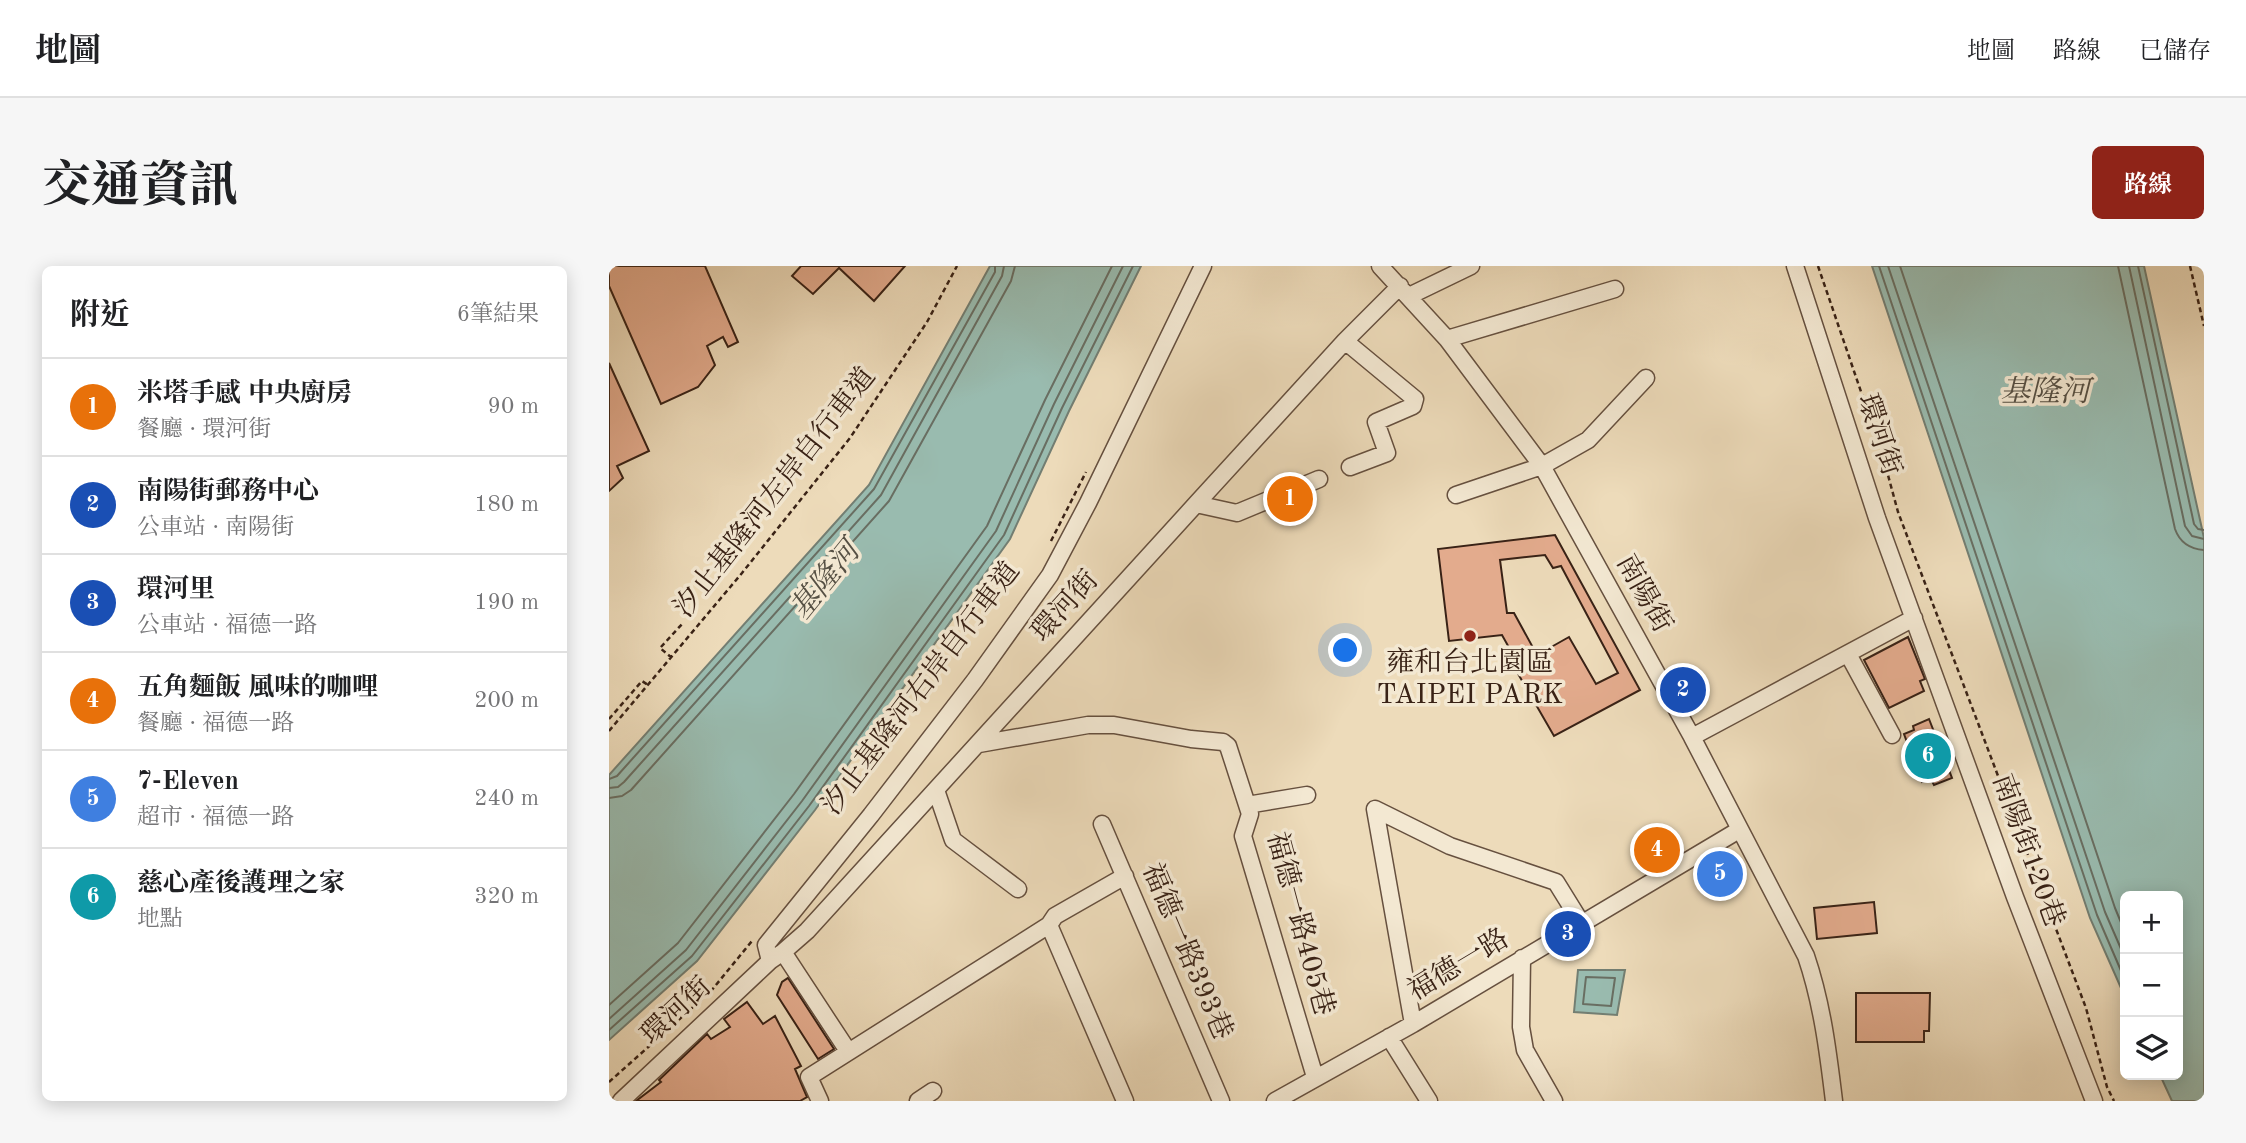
<!DOCTYPE html>
<html lang="zh-TW">
<head>
<meta charset="utf-8">
<style>
	:root { --surface:#fff; --page:#f6f6f6; --text:#202124; --muted:#757577; --line:#e0e0e0; --accent:#8f2418 }
	body { margin:0; font-family:"Old Standard TT","Noto Serif TC",serif; background:var(--page); color:var(--text) }
	.controls { position:absolute; right:21px; bottom:21px; display:grid; overflow:hidden; border-radius:10px; box-shadow:0 4px 18px #0003 }
	.controls button { width:63px; height:63px; display:grid; place-items:center; padding:0; border:0; border-bottom:2px solid var(--line); background:var(--surface); color:var(--text); font:35px sans-serif }
	.you { position:absolute; left:737px; top:385px; width:24px; height:24px; margin:-18px; border:5px solid #fff; border-radius:50%; background:#1a73e8; box-shadow:0 0 0 10px #1a73e833 }
	.badge { display:grid; place-items:center; width:46px; height:46px; border-radius:50%; background:var(--accent); color:#fff; font-size:23px; font-weight:700 }
	.pin { position:absolute; translate:-50% -50%; border:4px solid #fff; box-shadow:0 2px 7px #0006 }
	.list { margin:0; padding:0; list-style:none }
	h2 { display:flex; justify-content:space-between; align-items:center; height:91px; margin:0; padding:0 28px; font-size:30px }
	h2 small { font-size:23px; font-weight:400; color:var(--muted) }
	.list li { display:grid; grid-template-columns:46px 1fr auto; gap:21px; align-items:center; box-sizing:border-box; height:98px; padding:0 28px; border-top:2px solid var(--line) }
	.list b { display:block; font-size:26px; white-space:nowrap }
	.list p { margin:0; font-size:23px; white-space:nowrap; color:var(--muted) }
	.list em { font-size:23px; font-style:normal; color:var(--muted) }
	.icon { flex:none; width:38px; height:38px; fill:none; stroke:currentColor; stroke-width:2; stroke-linecap:round; stroke-linejoin:round }
	.map { position:relative; flex:none; width:1595px; height:835px; overflow:hidden; border-radius:10px }
	header { display:flex; align-items:center; gap:42px; box-sizing:border-box; height:98px; padding:0 35px; background:var(--surface); border-bottom:2px solid var(--line) }
	header strong { font-size:33px }
	nav { display:flex; gap:38px; margin-inline-start:auto; font-size:24px }
	.intro { display:flex; align-items:center; justify-content:space-between; box-sizing:border-box; height:168px; padding:0 42px }
	h1 { margin:0; font-size:49px }
	.button { padding:18px 32px; border-radius:10px; background:var(--accent); color:#fff; font-size:24px; font-weight:700 }
	main { display:flex; gap:42px; padding:0 42px }
	aside { flex:1; background:var(--surface); border-radius:10px; box-shadow:0 4px 18px #0003 }
	.map>svg:first-child { display:block }
</style>
</head>
<body>
<header>
<strong>地圖</strong>
<nav><a>地圖</a><a>路線</a><a>已儲存</a></nav>
</header>
<div class="intro"><h1>交通資訊</h1><a class="button">路線</a></div>
<main>
<aside>
<h2>附近<small>6筆結果</small></h2>
<ul class="list">
<li><span class="badge" style="background:#e8710a">1</span><div><b>米塔手感 中央廚房</b><p>餐廳 · 環河街</p></div><em>90 m</em></li>
<li><span class="badge" style="background:#1a4fb4">2</span><div><b>南陽街郵務中心</b><p>公車站 · 南陽街</p></div><em>180 m</em></li>
<li><span class="badge" style="background:#1a4fb4">3</span><div><b>環河里</b><p>公車站 · 福德一路</p></div><em>190 m</em></li>
<li><span class="badge" style="background:#e8710a">4</span><div><b>五角麵飯 風味的咖哩</b><p>餐廳 · 福德一路</p></div><em>200 m</em></li>
<li><span class="badge" style="background:#3f7fe0">5</span><div><b>7-Eleven</b><p>超市 · 福德一路</p></div><em>240 m</em></li>
<li><span class="badge" style="background:#0f9aa8">6</span><div><b>慈心產後護理之家</b><p>地點</p></div><em>320 m</em></li>
</ul>
</aside>
<div class="map">
<svg width="1595" height="835" viewBox="0 0 1595 835">
	<rect width="100%" height="100%" fill="#eddbba"/>
	<filter id="stains"><feTurbulence type="fractalNoise" baseFrequency=".00286" numOctaves="4"/><feColorMatrix values="0 0 0 0 .2 0 0 0 0 .09 0 0 0 0 .02 0 0 0 .5 -.17"/></filter>
	<radialGradient id="worn" r=".72"><stop offset=".6" stop-color="#630" stop-opacity="0"/><stop offset="1" stop-color="#630" stop-opacity=".3"/></radialGradient>
	<path fill="#99bbaf" stroke="#737e72" stroke-width="2" d="M381,0H532L460,145L401,273L206,544L88,695L0,774V509L260,219Z
		M1263,0H1535L1595,272V835H1563L1551,809H1569V630H1516V731L1481,652Z
		M969,704H1016L1008,749L965,746Z"/>
	<g fill="none" stroke-linecap="round" stroke-linejoin="round">
		<path stroke="#696e62" stroke-width="2" d="M1270,0L1488,649L1516,714
			M1279,0L1496,646L1516,692
			M1291,0L1506,642L1516,666
			M1509,0L1566,263C1571,277 1581,283 1595,284
			M1520,0L1576,260L1583,270L1595,273
			M1529,0L1585,258L1589,263L1595,264
			M0,513L8,510L265,223L386,6V0
			M0,522L9,521L15,516L272,229L393,10L395,0
			M0,532L13,530L22,524L280,235L402,15L406,0
			M977,711L1006,712L1002,740L974,738Z
			M0,739L69,677L185,528L378,260L436,134L503,0
			M0,753L77,684L193,535L387,265L445,138L514,0
			M0,764L83,690L200,540L395,269L453,142L524,0"/>
	</g>
	<path fill="#e3ab8d" stroke="#392216" stroke-width="2" fill-rule="evenodd" d="M0,0H96L129,76L119,81L114,71L98,80L106,99L89,121L52,138L0,20Z
		M192,0H296L265,35L230,2L204,28L183,10Z
		M0,97L40,185L8,200L14,212L0,225Z
		M946,269L1031,424L945,470L908,406L912,403L893,369L840,375L829,283ZM936,289L944,302L952,300L1009,407L987,418L960,371L928,389L905,347H898L891,294Z
		M1299,371L1316,413L1311,415L1315,425L1280,442L1255,394Z
		M1320,453L1343,512L1325,519L1322,513L1313,516L1295,468L1305,464L1304,460Z
		M1265,636L1268,667L1208,673L1205,642Z
		M179,712L225,783L209,793L168,729L173,716Z
		M1247,727H1321L1320,765H1315V776H1247Z
		M138,736L154,758L166,750L192,800L186,803L198,831L191,835H27L52,816L50,814L98,768L102,773L121,761L115,753Z"/>
	<g fill="none" stroke-linecap="round" stroke-linejoin="round">
		<g stroke="#66503f" stroke-width="19">
			<path id="minor" d="M771,0L838,73L933,200L1083,471L1197,690C1213,737 1219,785 1225,835
				M1186,0L1268,252L1406,631L1485,835
				M800,30L862,0
				M838,73L1006,23
				M736,75L806,133L804,140L767,156L778,187L741,201
				M847,229L933,200L979,174L1037,112
				M587,238L628,247L710,213
				M1239,388L1283,469
				M1083,471L1305,352
				M370,478L479,459H505L582,473L614,476L619,480L641,548L634,570L706,811
				M327,524L344,574L409,623
				M638,539L698,529
				M493,558L612,835
				M516,610L446,650L440,659L516,835
				M174,686L239,785
				M913,692L912,761L916,784L945,835
				M161,695L157,679L262,549L366,414L441,309L479,237L594,0
				M804,758L766,543L841,580L947,616L973,658
				M780,771L820,835
				M12,835L161,695L174,686L198,665L587,238L736,75L791,20
				M211,835L200,811L440,659
				M309,835L324,825
				M666,835L804,758L1130,564"/>
		</g>
		<path stroke="#392216" stroke-width="2.5" stroke-dasharray="5 3.5" stroke-linecap="butt" d="M1209,0L1273,187L1289,246L1477,742L1498,821L1505,835
			M1581,0L1595,60
			M442,275L477,206
			M63,392L51,382L74,357
			M0,453L33,415L39,419
			M0,465L133,307L241,172L318,56L348,0
			M0,816L102,725L143,675"/>
		<use href="#minor" stroke="#f3e8d2" stroke-width="16"/>
	</g>
	<circle fill="#8f2418" stroke="#f3e8d2" stroke-width="2.5" cx="861" cy="370" r="7"/>
	<g text-anchor="middle" dominant-baseline="central" stroke-width="7" stroke-linejoin="round" paint-order="stroke">
		<g font-size="28" fill="#392216" stroke="#f3e8d2">
			<text transform="translate(1269 169) rotate(72)">環河街</text>
			<text transform="translate(167 227) rotate(-52)">汐止基隆河左岸自行車道</text>
			<text transform="translate(1034 328) rotate(61)">南陽街</text>
			<text transform="translate(457 341) rotate(-48)">環河街</text>
			<text transform="translate(313 423) rotate(-53)">汐止基隆河右岸自行車道</text>
			<text transform="translate(1418 585) rotate(70)">南陽街120巷</text>
			<text transform="translate(690 658) rotate(75)">福德一路405巷</text>
			<text transform="translate(577 686) rotate(67)">福德一路393巷</text>
			<text transform="translate(850 700) rotate(-31)">福德一路</text>
			<text transform="translate(68 746) rotate(-43)">環河街</text>
		</g>
		<g font-size="28" fill="#392216" stroke="#f3e8d2">
			<text x="861" y="398">雍和台北園區<tspan x="861" dy="32">TAIPEI PARK</tspan></text>
		</g>
		<g font-size="30" font-style="italic" fill="#565044" stroke="#f3e8d2">
			<text x="1436" y="127">基隆河</text>
			<text transform="translate(217 315) rotate(-51)">基隆河</text>
		</g>
	</g>
	<rect width="100%" height="100%" filter="url(#stains)"/>
	<rect width="100%" height="100%" fill="url(#worn)"/>
</svg>
<div class="controls">
<button>+</button>
<button>−</button>
<button><svg class="icon" aria-label="layers" viewBox="0 0 24 24"><path d="M12 4l9 5-9 5-9-5zM3 14l9 5 9-5"/></svg></button>
</div>
<div class="you"></div>
<div class="pin badge" style="left:681px;top:233px;background:#e8710a">1</div>
<div class="pin badge" style="left:1074px;top:424px;background:#1a4fb4">2</div>
<div class="pin badge" style="left:959px;top:668px;background:#1a4fb4">3</div>
<div class="pin badge" style="left:1048px;top:584px;background:#e8710a">4</div>
<div class="pin badge" style="left:1111px;top:608px;background:#3f7fe0">5</div>
<div class="pin badge" style="left:1319px;top:490px;background:#0f9aa8">6</div>
</div>
</main>
</body>
</html>
